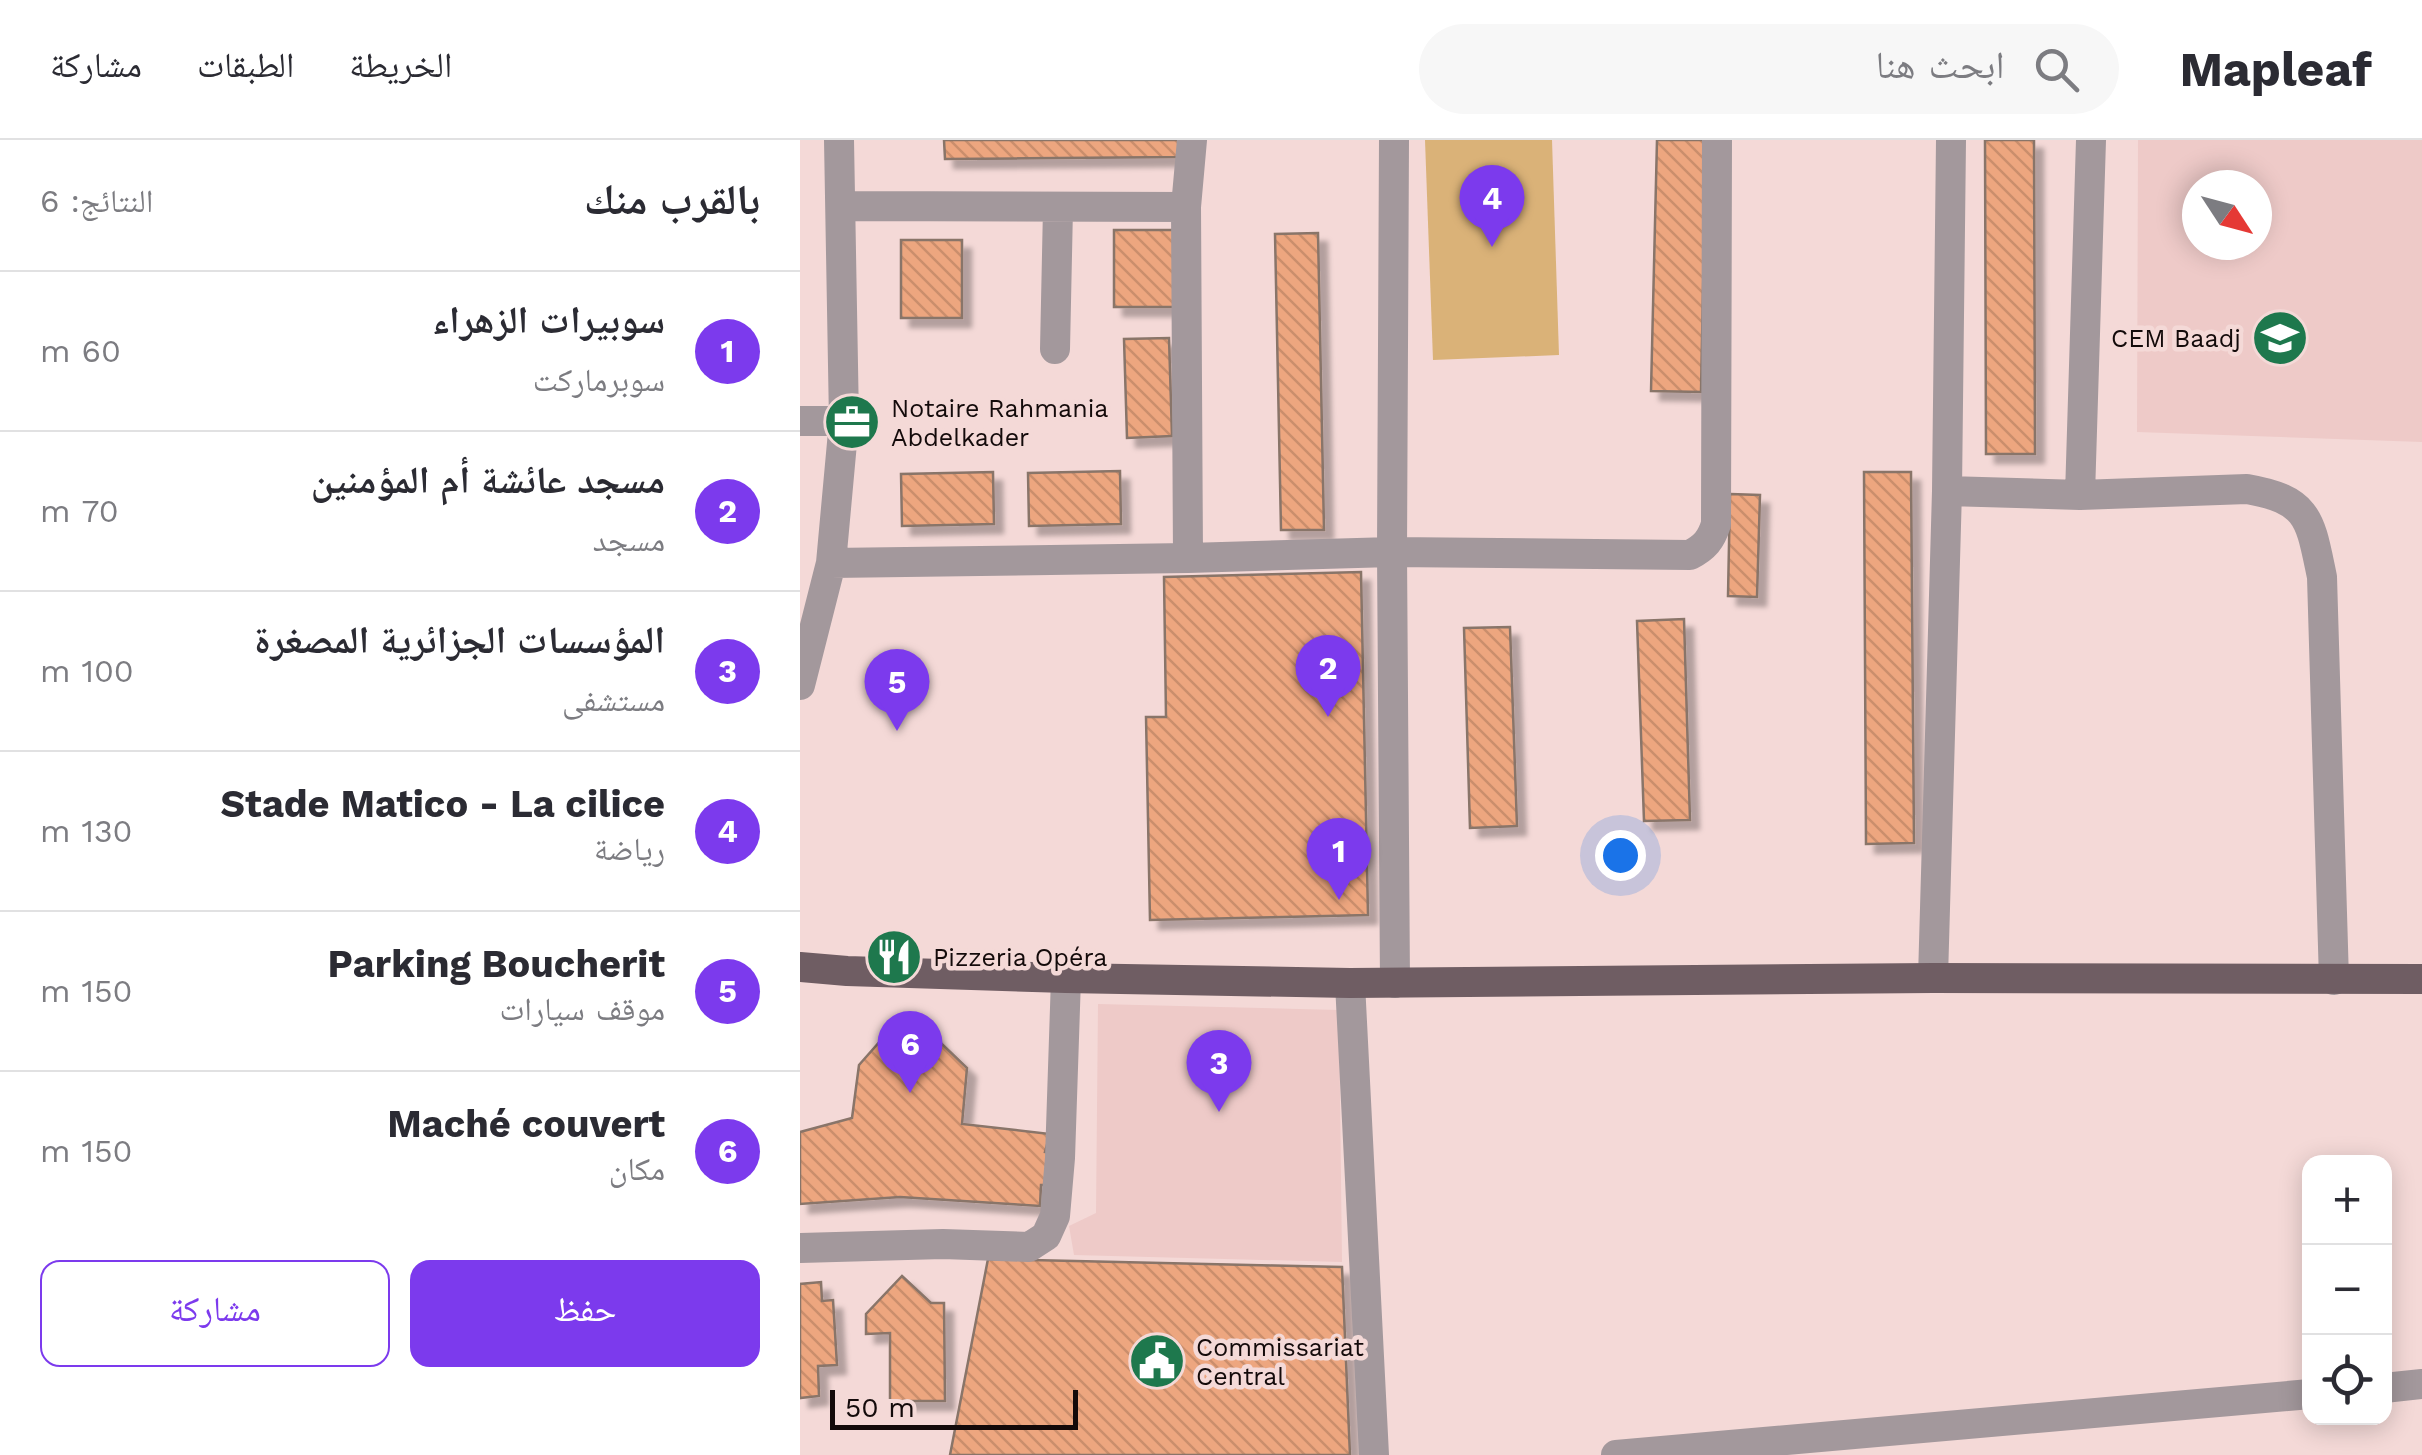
<!DOCTYPE html>
<html lang="ar">
<head>
<meta charset="utf-8">
<style>
	:root { --surface:#fff; --page:#f7f7f7; --text:#2b2b33; --muted:#7c7c81; --line:#e1e1e2; --accent:#7c3aed }
	body { margin:0; font-family:"Work Sans","Noto Naskh Arabic",sans-serif; background:var(--page); color:var(--text); direction:rtl }
	.controls { position:absolute; right:30px; bottom:30px; display:grid; overflow:hidden; border-radius:20px; box-shadow:0 5px 25px #0003 }
	.controls button { width:90px; height:90px; display:grid; place-items:center; padding:0; border:0; border-bottom:2px solid var(--line); background:var(--surface); color:var(--text); font:50px sans-serif }
	.compass { position:absolute; left:1382px; top:30px; width:90px; height:90px; border-radius:50%; background:var(--surface); box-shadow:0 5px 25px #0003; rotate:126deg }
	.scale { position:absolute; left:30px; bottom:25px; width:248px; box-sizing:border-box; padding-left:10px; border:5px solid #130a0a; border-top:0; font-size:28px; line-height:35px; white-space:nowrap; color:#130a0a; -webkit-text-stroke:8px #f4d9d7; paint-order:stroke }
	.you { position:absolute; left:820px; top:715px; width:35px; height:35px; margin:-25px; border:8px solid #fff; border-radius:50%; background:#1a73e8; box-shadow:0 0 0 15px #1a73e833 }
	.badge { display:grid; place-items:center; width:65px; height:65px; border-radius:50%; background:var(--accent); color:#fff; font-size:32px; font-weight:700 }
	.pin { position:absolute; translate:-50% -82px; filter:drop-shadow(0 2px 5px #0008) }
	.pin::after { content:''; position:absolute; top:52px; width:35px; height:30px; background:inherit; clip-path:polygon(0 0,100% 0,50% 100%) }
	.list { margin:0; padding:0; list-style:none }
	h2 { display:flex; justify-content:space-between; align-items:center; height:130px; margin:0; padding:0 40px; font-size:42px }
	h2 small { font-size:32px; font-weight:400; color:var(--muted) }
	.list li { display:grid; grid-template-columns:65px 1fr auto; gap:30px; align-items:center; box-sizing:border-box; height:160px; padding:0 40px; border-top:2px solid var(--line) }
	.list b { display:block; font-size:38px; white-space:nowrap }
	.list p { margin:0; font-size:32px; white-space:nowrap; color:var(--muted) }
	.list em { font-size:32px; font-style:normal; color:var(--muted) }
	.actions { display:flex; gap:20px; padding:30px 40px }
	.actions a { flex:1; padding:22px 0; border:2px solid var(--accent); border-radius:20px; text-align:center; font-size:35px; color:var(--accent) }
	.actions .main { background:var(--accent); color:#fff }
	.icon { flex:none; width:55px; height:55px; fill:none; stroke:currentColor; stroke-width:2; stroke-linecap:round; stroke-linejoin:round }
	.map { position:relative; flex:none; width:1622px; height:1315px; overflow:hidden; direction:ltr }
	header { display:flex; align-items:center; gap:60px; box-sizing:border-box; height:140px; padding:0 50px; background:var(--surface); border-bottom:2px solid var(--line) }
	header strong { font-size:48px }
	nav { display:flex; gap:55px; margin-inline-start:auto; font-size:35px }
	.search { width:700px; height:90px; background:var(--page); display:flex; align-items:center; gap:25px; box-sizing:border-box; padding:0 35px; border-radius:55px; color:var(--muted); font-size:38px }
	main { display:flex }
	aside { flex:1; background:var(--surface) }
	.map>svg:first-child { display:block }
</style>
</head>
<body>
<header>
<strong>Mapleaf</strong>
<div class="search"><svg class="icon" aria-label="search" viewBox="0 0 24 24"><circle cx="10" cy="10" r="6"/><path d="M15 15l6 6"/></svg>ابحث هنا</div>
<nav><a>الخريطة</a><a>الطبقات</a><a>مشاركة</a></nav>
</header>
<main>
<div class="map">
<svg width="1622" height="1315" viewBox="0 0 1622 1315">
	<defs>
		<pattern id="building-back-hatch" width="6" height="6" patternUnits="userSpaceOnUse" patternTransform="scale(2.5)"><rect width="6" height="6" fill="#eda67f"/><path d="M-1 5l2 2M0 0l6 6M5-1l2 2" fill="none" stroke="#ca8e6c"/></pattern>
		<filter id="shadow"><feDropShadow dx="9" dy="9" stdDeviation="2.5" flood-color="#0004"/></filter>
	</defs>
	<rect width="100%" height="100%" fill="#f4d9d7"/>
	<path fill="#eecac8" fill-rule="evenodd" d="M1338,0H1622V302L1337,292ZM1397,45H1457V105H1397Z
		M298,864L539,870L542,1122L274,1115L269,1086L296,1073Z"/>
	<path fill="#dab278" d="M625,0H752L759,215L633,220Z"/>
	<path fill="url(#building-back-hatch)" stroke="#897469" stroke-width="2.5" filter="url(#shadow)" d="M144,0H380V17L145,19Z
		M857,0H906L901,252L851,251Z
		M1185,0H1234L1235,314H1186Z
		M314,90H374V167H314Z
		M518,93L524,390H481L475,94Z
		M101,100H162V178H101Z
		M369,198L372,296L327,298L324,199Z
		M320,331L321,384L229,386L228,333Z
		M193,332L194,384L102,386L101,334Z
		M1064,332H1111L1114,703L1066,704Z
		M930,354L960,355L957,457L928,456Z
		M561,432L568,775L350,780L346,577H366L364,437Z
		M884,479L890,680L844,681L837,481Z
		M710,487L717,686L670,688L664,488Z
		M97,882H119L167,928L162,984L250,994L245,1012L252,1013L250,1045H241L240,1066L100,1057L0,1064V992L52,978L59,925Z
		M188,1119L542,1127L550,1315H150Z
		M102,1136L131,1163H144L145,1261H90V1193L66,1194V1174Z
		M21,1142L22,1161L33,1160L37,1225L18,1226L19,1256L0,1258V1144Z"/>
	<g fill="none" stroke-linecap="round" stroke-linejoin="round">
		<path stroke="#a3989c" stroke-width="30" d="M594,0L592,412L595,843
			M41,66L386,67
			M255,209L258,68
			M0,281H44
			M1147,351L1280,355L1447,349C1510,360 1510,380 1522,437L1534,840
			M1280,355L1291,0
			M388,418L386,67L392,0
			M31,423L388,418L592,412L890,415C905,407 911,400 916,384L917,0
			M0,545L31,423L44,281L39,0
			M1133,838L1147,351L1151,0
			M550,843L574,1315
			M0,1108L143,1104L229,1107L246,1096L255,1076L260,1018L266,838
			M1584,1248L1622,1244
			M816,1315L1510,1254"/>
		<path stroke="#6f5d63" stroke-width="30" d="M0,827L47,831L266,838L550,843L1133,838L1622,839"/>
	</g>
	<defs>
		<g id="school-disc" transform="scale(2.875)"><circle r="9.5" fill="#1e784d" stroke="#f4d9d7"/><path d="M0-5L7-2L0 1L-7-2ZM-4 1L0 2.5L4 1V4Q0 6-4 4Z" fill="#fff"/></g>
		<g id="office-disc" transform="scale(2.875)"><circle r="9.5" fill="#1e784d" stroke="#f4d9d7"/><path d="M-6-3h4V-5.5h4V-3h4V5H-6ZM-1-4.5V-3h2v-1.5ZM-6 0V1H6V0Z" fill="#fff"/></g>
		<g id="restaurant-disc" transform="scale(2.875)"><circle r="9.5" fill="#1e784d" stroke="#f4d9d7"/><path d="M-5-6h1v4h1v-4h1v4h1v-4h1v5L-1.5 .5V6h-2V.5L-5-1ZM5-6V6H3V1.5H1.5Q1.5-4 5-6Z" fill="#fff"/></g>
		<g id="civic-disc" transform="scale(2.875)"><circle r="9.5" fill="#1e784d" stroke="#f4d9d7"/><path d="M-.6-6.5H3V-4.5H.6V-3L4-1V1h2V6H-6V1h2V-1L-.6-3ZM-1.2 2.5V6h2.4V2.5Z" fill="#fff"/></g>
	</defs>
	<g fill-rule="evenodd">
		<use href="#school-disc" x="1480" y="198"/>
		<use href="#office-disc" x="52" y="282"/>
		<use href="#restaurant-disc" x="94" y="817"/>
		<use href="#civic-disc" x="357" y="1221"/>
	</g>
	<g text-anchor="middle" dominant-baseline="central" stroke-width="9" stroke-linejoin="round" paint-order="stroke">
		<g font-size="25" fill="#130a0a" stroke="#f4d9d7" text-anchor="start">
			<text x="1441" y="198" text-anchor="end">CEM Baadj</text>
			<text x="91" y="268">Notaire Rahmania<tspan x="91" dy="29">Abdelkader</tspan></text>
			<text x="133" y="817">Pizzeria Opéra</text>
			<text x="396" y="1207">Commissariat<tspan x="396" dy="29">Central</tspan></text>
		</g>
	</g>
</svg>
<div class="controls">
<button>+</button>
<button>−</button>
<button><svg class="icon" aria-label="locate" viewBox="0 0 24 24"><circle cx="12" cy="12" r="6"/><path d="M12 2v4M12 18v4M2 12h4M18 12h4"/></svg></button>
</div>
<svg class="compass" viewBox="-18 -18 36 36"><path d="M0-13l5 13h-10z" fill="#e53935"/><path d="M0 13l5-13h-10z" fill="#7c7c81"/></svg>
<div class="scale">50 m</div>
<div class="you"></div>
<div class="pin badge" style="left:539px;top:760px">1</div>
<div class="pin badge" style="left:528px;top:577px">2</div>
<div class="pin badge" style="left:419px;top:972px">3</div>
<div class="pin badge" style="left:692px;top:107px">4</div>
<div class="pin badge" style="left:97px;top:591px">5</div>
<div class="pin badge" style="left:110px;top:953px">6</div>
</div>
<aside>
<h2>بالقرب منك<small>النتائج: 6</small></h2>
<ul class="list">
<li><span class="badge">1</span><div><b>سوبيرات الزهراء</b><p>سوبرماركت</p></div><em>60 m</em></li>
<li><span class="badge">2</span><div><b>مسجد عائشة أم المؤمنين</b><p>مسجد</p></div><em>70 m</em></li>
<li><span class="badge">3</span><div><b>المؤسسات الجزائرية المصغرة</b><p>مستشفى</p></div><em>100 m</em></li>
<li><span class="badge">4</span><div><b>Stade Matico - La cilice</b><p>رياضة</p></div><em>130 m</em></li>
<li><span class="badge">5</span><div><b>Parking Boucherit</b><p>موقف سيارات</p></div><em>150 m</em></li>
<li><span class="badge">6</span><div><b>Maché couvert</b><p>مكان</p></div><em>150 m</em></li>
</ul>
<div class="actions"><a class="main">حفظ</a><a>مشاركة</a></div>
</aside>
</main>
</body>
</html>
